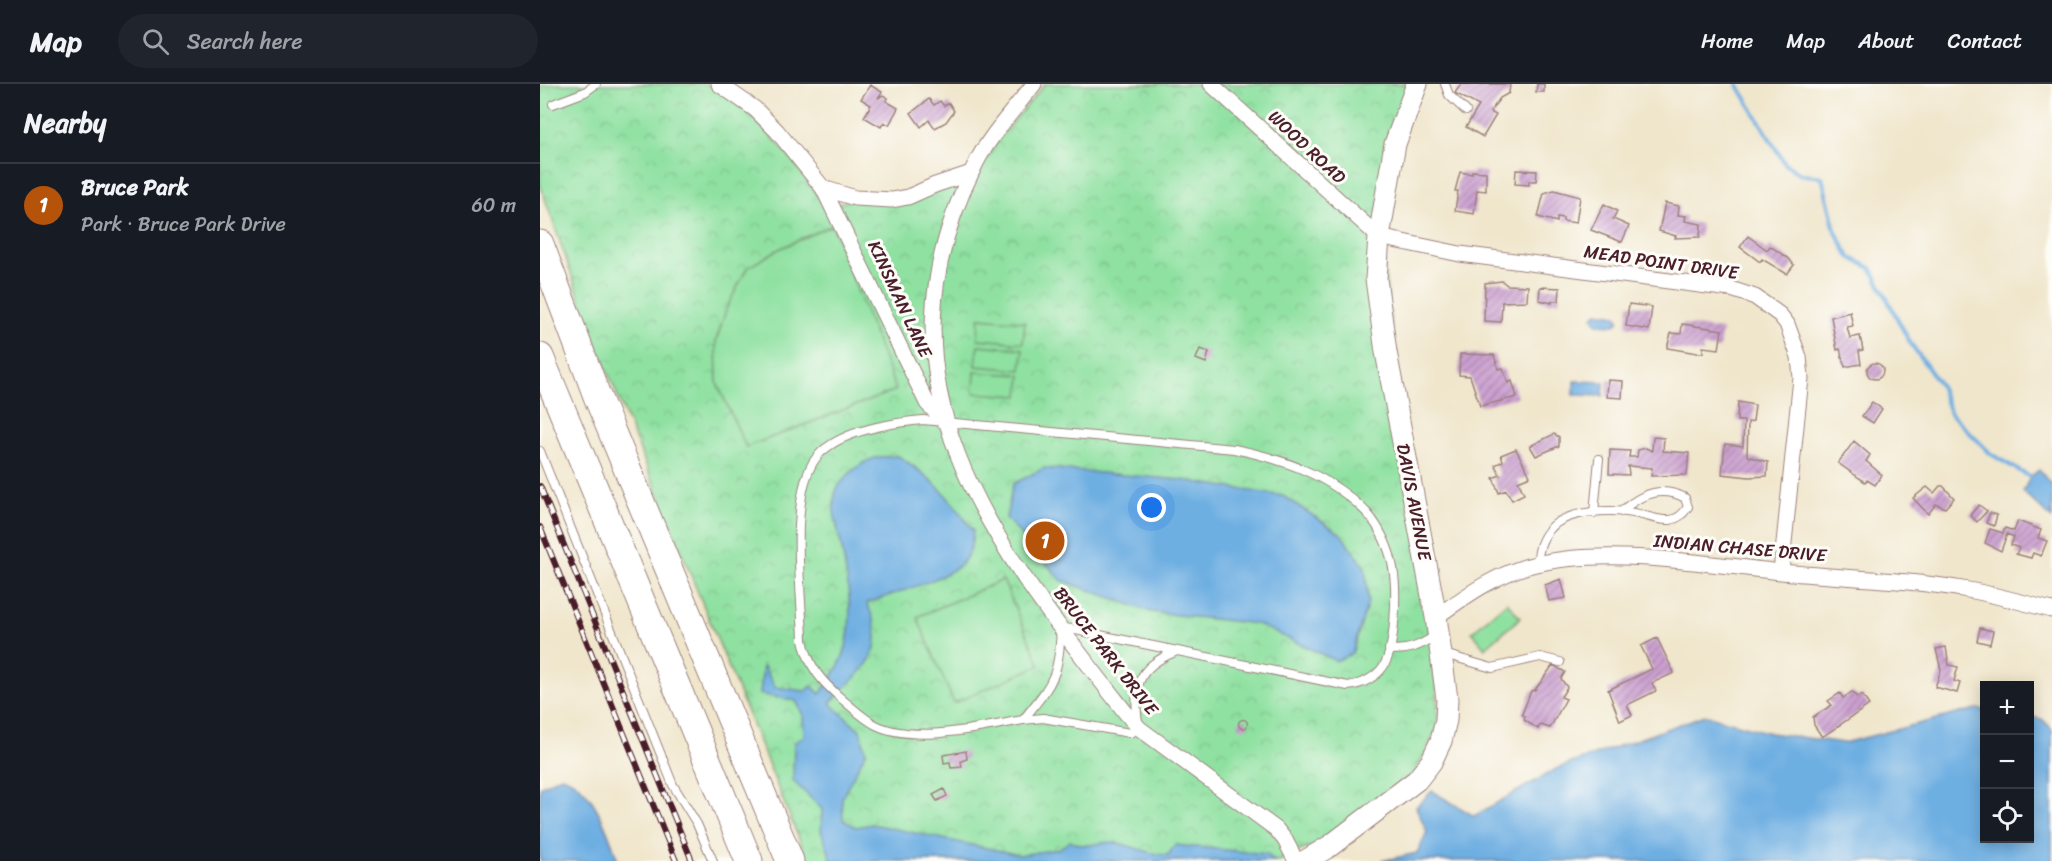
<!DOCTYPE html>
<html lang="en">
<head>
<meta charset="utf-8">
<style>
	:root { --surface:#171b24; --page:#20242c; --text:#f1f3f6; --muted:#9ea1a6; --line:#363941; --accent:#b45309 }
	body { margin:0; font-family:Sriracha,sans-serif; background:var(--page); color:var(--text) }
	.controls { position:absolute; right:18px; bottom:18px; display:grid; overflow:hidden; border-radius:0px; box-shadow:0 3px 15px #0003 }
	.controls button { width:54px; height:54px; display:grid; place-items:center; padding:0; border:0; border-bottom:2px solid var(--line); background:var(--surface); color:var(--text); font:30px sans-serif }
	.you { position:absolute; left:612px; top:424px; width:21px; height:21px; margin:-15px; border:4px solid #fff; border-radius:50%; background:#1a73e8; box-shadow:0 0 0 9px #1a73e833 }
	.badge { display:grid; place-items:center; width:39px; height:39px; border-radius:50%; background:var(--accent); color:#fff; font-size:20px; font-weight:700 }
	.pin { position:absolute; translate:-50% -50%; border:3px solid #fff; box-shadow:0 2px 6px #0006 }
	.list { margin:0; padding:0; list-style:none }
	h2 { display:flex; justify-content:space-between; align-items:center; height:78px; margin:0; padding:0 24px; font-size:26px }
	h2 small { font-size:20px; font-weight:400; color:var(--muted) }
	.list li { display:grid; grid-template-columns:39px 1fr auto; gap:18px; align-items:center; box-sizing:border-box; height:84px; padding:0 24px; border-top:2px solid var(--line) }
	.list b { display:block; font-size:22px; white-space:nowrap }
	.list p { margin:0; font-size:20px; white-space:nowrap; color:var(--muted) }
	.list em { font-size:20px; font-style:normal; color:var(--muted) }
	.icon { flex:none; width:33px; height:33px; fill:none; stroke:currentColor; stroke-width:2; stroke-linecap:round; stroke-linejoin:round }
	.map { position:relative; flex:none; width:1512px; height:777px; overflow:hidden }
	header { display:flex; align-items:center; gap:36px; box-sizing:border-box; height:84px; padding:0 30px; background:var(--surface); border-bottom:2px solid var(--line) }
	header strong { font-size:28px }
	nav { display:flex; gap:33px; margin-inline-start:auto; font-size:21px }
	.search { width:420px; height:54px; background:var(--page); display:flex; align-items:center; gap:15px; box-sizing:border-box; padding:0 21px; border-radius:33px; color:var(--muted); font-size:22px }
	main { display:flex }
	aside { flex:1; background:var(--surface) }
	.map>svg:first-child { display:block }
</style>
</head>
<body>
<header>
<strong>Map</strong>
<div class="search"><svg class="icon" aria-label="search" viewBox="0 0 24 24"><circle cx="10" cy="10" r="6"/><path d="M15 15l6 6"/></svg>Search here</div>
<nav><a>Home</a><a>Map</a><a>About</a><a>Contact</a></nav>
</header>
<main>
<aside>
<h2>Nearby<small></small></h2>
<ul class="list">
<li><span class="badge">1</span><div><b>Bruce Park</b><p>Park · Bruce Park Drive</p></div><em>60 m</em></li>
</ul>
</aside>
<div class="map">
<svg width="1512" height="777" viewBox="0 0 1512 777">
	<defs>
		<pattern id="park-crowns" width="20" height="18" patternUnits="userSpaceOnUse" patternTransform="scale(1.5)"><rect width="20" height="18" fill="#8fe1a1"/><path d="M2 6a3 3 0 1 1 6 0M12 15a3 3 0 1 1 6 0" fill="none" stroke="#7dc18b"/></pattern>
		<pattern id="building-hatch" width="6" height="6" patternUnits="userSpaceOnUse" patternTransform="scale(1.5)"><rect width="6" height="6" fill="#cba0d0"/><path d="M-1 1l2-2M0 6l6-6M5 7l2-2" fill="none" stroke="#a782a9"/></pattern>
	</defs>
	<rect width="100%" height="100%" fill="#fdfcf7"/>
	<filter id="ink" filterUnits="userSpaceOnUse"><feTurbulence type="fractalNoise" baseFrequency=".0167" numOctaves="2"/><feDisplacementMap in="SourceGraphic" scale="12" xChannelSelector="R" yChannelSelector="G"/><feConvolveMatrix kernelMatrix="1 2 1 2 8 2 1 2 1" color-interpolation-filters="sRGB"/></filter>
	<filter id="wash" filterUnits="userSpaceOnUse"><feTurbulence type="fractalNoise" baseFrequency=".008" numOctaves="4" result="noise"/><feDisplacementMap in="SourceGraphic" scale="24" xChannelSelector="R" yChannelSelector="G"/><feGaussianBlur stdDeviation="1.35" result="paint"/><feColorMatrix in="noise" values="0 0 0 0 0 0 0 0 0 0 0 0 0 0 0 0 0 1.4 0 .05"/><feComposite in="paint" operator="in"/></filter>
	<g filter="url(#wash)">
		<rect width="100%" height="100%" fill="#f0e6cc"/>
		<path fill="url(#park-crowns)" stroke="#6c8066" stroke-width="1.5" d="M14,0H167C219,30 254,75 286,124L307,117L432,99L461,52L505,0H870L837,126L887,527L892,580L897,602L898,643L876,687L784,758L746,772L741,777H268L51,247L0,100V2Z"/>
		<path fill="#8fe1a1" stroke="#6c8066" stroke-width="1.5" d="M292,141L356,306L206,363L177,299L176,257L187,223L207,184L237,166Z
			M439,234L485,238L483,259L438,255Z
			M438,261L483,265L481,286L436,282Z
			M435,288L481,291L479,312L434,309Z
			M463,496L500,581L414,619L377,533Z
			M967,518L980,534L945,564L932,548Z"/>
		<path fill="#6eafe2" stroke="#5c6786" stroke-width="1.5" d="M1057,228L1076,231L1079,236L1075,241L1057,240L1053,233Z
			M1034,297L1064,298L1063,312L1034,311Z
			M358,372C392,393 411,414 433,447C432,459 431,468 423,478C410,494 349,511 327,519C351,572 324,582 290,619L320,646L326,668L302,714L303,736L316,743L332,740L480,771L518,765L530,757C552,767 558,755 577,759C595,762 606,770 628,771L635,761L727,770L735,777H292L281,747L282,725L253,697L254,659L264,652L263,631L256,617L220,610L223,581L235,603L265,607L272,602L280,610C290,596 301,581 305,566C315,534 307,492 301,460C298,445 291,426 295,410C299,396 320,378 335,374C342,372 350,373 358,372Z
			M504,384L642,396L743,412L800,449L825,483L828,518L812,570L796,577L717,540L611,528L521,496L466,434L473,400Z
			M1499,386L1512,401V435L1483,408L1490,393Z
			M1436,625L1444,626V754H1490V633L1502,635L1512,645V777H841L877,769L887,748L876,723L892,707L934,732L1018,684L1165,631L1230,649L1304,659Z
			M21,692C52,699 69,749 78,777H0V703Z"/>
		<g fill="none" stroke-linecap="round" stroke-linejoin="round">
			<path stroke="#6eafe2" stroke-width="4" d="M1197,0L1245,80L1260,90L1282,93L1295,146L1309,173L1331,184L1369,257L1400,301L1410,329L1451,370L1490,393"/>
		</g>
		<g id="blocks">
			<path fill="url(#building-hatch)" d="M921,0H970L969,9L960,14L950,28L956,31L943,53L926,43L939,22L915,9Z
				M997,0H1004V8H996Z
				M330,1L342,8L338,14L343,11L348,14L346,17L358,24L349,41L344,38L341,43L324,33L331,21L321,15Z
				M389,15L394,21L400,17L404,22L409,19L414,27L406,38L395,44L389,36L381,43L371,29Z
				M976,86L997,87L996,97H989V101L975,100Z
				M932,87L946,88V107L937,106L934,130L915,127L918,107H915L920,88L932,90Z
				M1014,106L1040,113L1036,139L1023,137V134L1017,133V138L998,133L1004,109Z
				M1125,119L1139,122L1138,131L1146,132L1145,137L1161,140L1160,153L1135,154L1136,152L1119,147Z
				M1064,120L1077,127L1073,135L1089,142L1082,158L1051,146Z
				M1208,152L1227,166L1230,162L1249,175L1254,181L1247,190L1222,175L1220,178L1200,163Z
				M962,197L967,201L988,202L987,217L962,218L961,238L944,237L945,199Z
				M1000,203L1020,204L1019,217H1012V219L999,216Z
				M1089,220L1112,223L1109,246L1086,242Z
				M1310,228L1313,242L1307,243L1310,254L1320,252L1323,266L1319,267L1321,280L1305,283L1300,265L1297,266L1291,233Z
				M1142,240L1182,246L1179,265L1163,263V269H1157L1127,264L1131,249L1141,250Z
				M660,265L669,268L666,279L656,275Z
				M920,270L954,271L958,285L963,284L968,299L972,297L977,313L940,322L930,292L919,291Z
				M1327 287a8 8 0 1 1 16 0a8 8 0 1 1-16 0Z
				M1068,296L1083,297L1082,314L1067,313Z
				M1198,318L1215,321L1213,337L1208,338L1207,372L1228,378L1227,392L1209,393L1182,390L1185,360L1203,362L1204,337H1197Z
				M1332,318L1342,325L1333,339L1322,332Z
				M1014,350L1019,353V362L996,372L990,362Z
				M1113,353L1124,354L1123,367L1149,369L1147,391L1111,392L1112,384L1088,382L1089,391L1069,390L1070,366L1090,367L1089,373H1097L1098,366L1106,364L1112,367Z
				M1314,357L1330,371L1326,377L1342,391L1335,401L1327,396L1325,398L1298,379Z
				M976,365L990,392L978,397L984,410L972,416L966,406L959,409L953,394L960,391L955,381L963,377L961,371Z
				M1400,402H1403L1414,414L1405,424L1396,420L1388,430L1373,414L1387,403L1394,409Z
				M1439,421L1447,427L1437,438L1430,431Z
				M1450,429L1457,431L1454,442L1446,439Z
				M1478,437L1501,446L1498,454L1507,457L1501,472L1493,469L1491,474L1476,470L1479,464L1471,461L1474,453L1467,450L1461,467L1445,459L1450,445L1463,449L1465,444L1474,447Z
				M1021,495L1026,514L1009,517L1005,501Z
				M1440,544L1453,547L1450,560L1437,557Z
				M1117,554L1134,589L1112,599L1116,607L1087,621L1092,631L1080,637L1068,606L1112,585L1101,562Z
				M1406,563L1409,581L1418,583L1414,597L1420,599L1417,609L1395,603L1401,586L1396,565Z
				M1013,581L1025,588L1021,595L1027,603L1021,613L1026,615L1010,644L1000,641L998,645L984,636L985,633L982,630L991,607L995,606Z
				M1312,608L1317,613L1322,611L1329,621L1282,653L1274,641L1273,633L1292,621L1288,617L1300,609L1303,614Z
				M698.5 640a4.5 4.5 0 1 1 9 0a4.5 4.5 0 1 1-9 0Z
				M426,667L427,675L421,677L422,683L411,684L410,678L404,679L403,671Z
				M404,705L407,712L397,717L393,711Z"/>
		</g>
	</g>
	<g filter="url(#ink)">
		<use href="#blocks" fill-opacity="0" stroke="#9d827c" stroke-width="1.5"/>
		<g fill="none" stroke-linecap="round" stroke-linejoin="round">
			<g stroke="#9d827c" stroke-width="10">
				<path id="lane" d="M905,0L909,11L926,27
					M13,20L45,8L56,0
					M383,336L694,365C744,375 792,392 828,430C840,444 850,465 853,484C857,506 856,564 843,583C834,595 823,600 808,602L521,543C519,594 513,598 483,636C443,643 374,660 336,641C324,635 314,625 303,616C282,598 269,584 263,556C262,509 248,411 276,374C297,347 351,339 383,336Z
					M0,367L133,701L157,740L173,777
					M1054,429L1059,375
					M997,479C999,466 1000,456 1010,445C1026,426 1071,425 1094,429C1105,431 1118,437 1130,436C1139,435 1144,429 1148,423L1145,414C1121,401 1099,411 1081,428
					M849,565C868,568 881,561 897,551
					M904,570L952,584L1000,573L1020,578
					M483,636L503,634L590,649L599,644C592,605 596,583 635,568"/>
			</g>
			<g stroke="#9d827c" stroke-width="17">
				<path id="street" d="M179,0L215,25L237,47L283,104L387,319L404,337
					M494,0C474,26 449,52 435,81C324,302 454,461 586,629L599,644L736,745L745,756L756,777
					M671,0L839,153L920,170L1191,205L1215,213L1240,231L1247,240L1259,273L1261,294L1241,488
					M283,104L315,114L352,116L368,113L395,101L431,89
					M896,533C927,511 959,488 996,480C1068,463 1168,480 1241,488C1303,494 1366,495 1428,506C1456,511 1484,519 1512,526"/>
			</g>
			<g stroke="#9d827c" stroke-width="23">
				<path id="secondary" d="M765,777L790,762L877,696L891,678L901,657L906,636L907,615L896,533L846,268L836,195L839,153L855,60L877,0"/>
			</g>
			<g stroke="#9d827c" stroke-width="29">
				<path id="highway" d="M0,160L57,312L250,777
					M0,273L209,777"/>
			</g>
			<use href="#lane" stroke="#fff" stroke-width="8"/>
			<use href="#street" stroke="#fff" stroke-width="15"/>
			<use href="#secondary" stroke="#fff" stroke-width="21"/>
			<use href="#highway" stroke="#fff" stroke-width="27"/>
			<g stroke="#4a1f2b" stroke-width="6">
				<path id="rail" d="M0,402L152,777
					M0,443L136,777"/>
			</g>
			<use href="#rail" stroke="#fdfcf7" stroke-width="4" stroke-dasharray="11" stroke-linecap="butt"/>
		</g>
	</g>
	<g text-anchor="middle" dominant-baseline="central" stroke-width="6" stroke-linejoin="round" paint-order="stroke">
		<g font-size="18" fill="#4a1f2b" stroke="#fdfcf7">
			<text transform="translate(767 63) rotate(43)">WOOD ROAD</text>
			<text transform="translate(1121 178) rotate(8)">MEAD POINT DRIVE</text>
			<text transform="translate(360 215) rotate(65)">KINSMAN LANE</text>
			<text transform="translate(874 418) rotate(79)">DAVIS AVENUE</text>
			<text transform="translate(1200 464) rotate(5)">INDIAN CHASE DRIVE</text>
			<text transform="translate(566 567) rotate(52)">BRUCE PARK DRIVE</text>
		</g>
	</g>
</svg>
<div class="controls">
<button>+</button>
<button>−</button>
<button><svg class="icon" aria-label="locate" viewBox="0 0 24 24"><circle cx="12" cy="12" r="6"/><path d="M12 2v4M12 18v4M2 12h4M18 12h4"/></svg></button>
</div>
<div class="you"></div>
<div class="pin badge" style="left:505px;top:457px">1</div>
</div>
</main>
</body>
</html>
